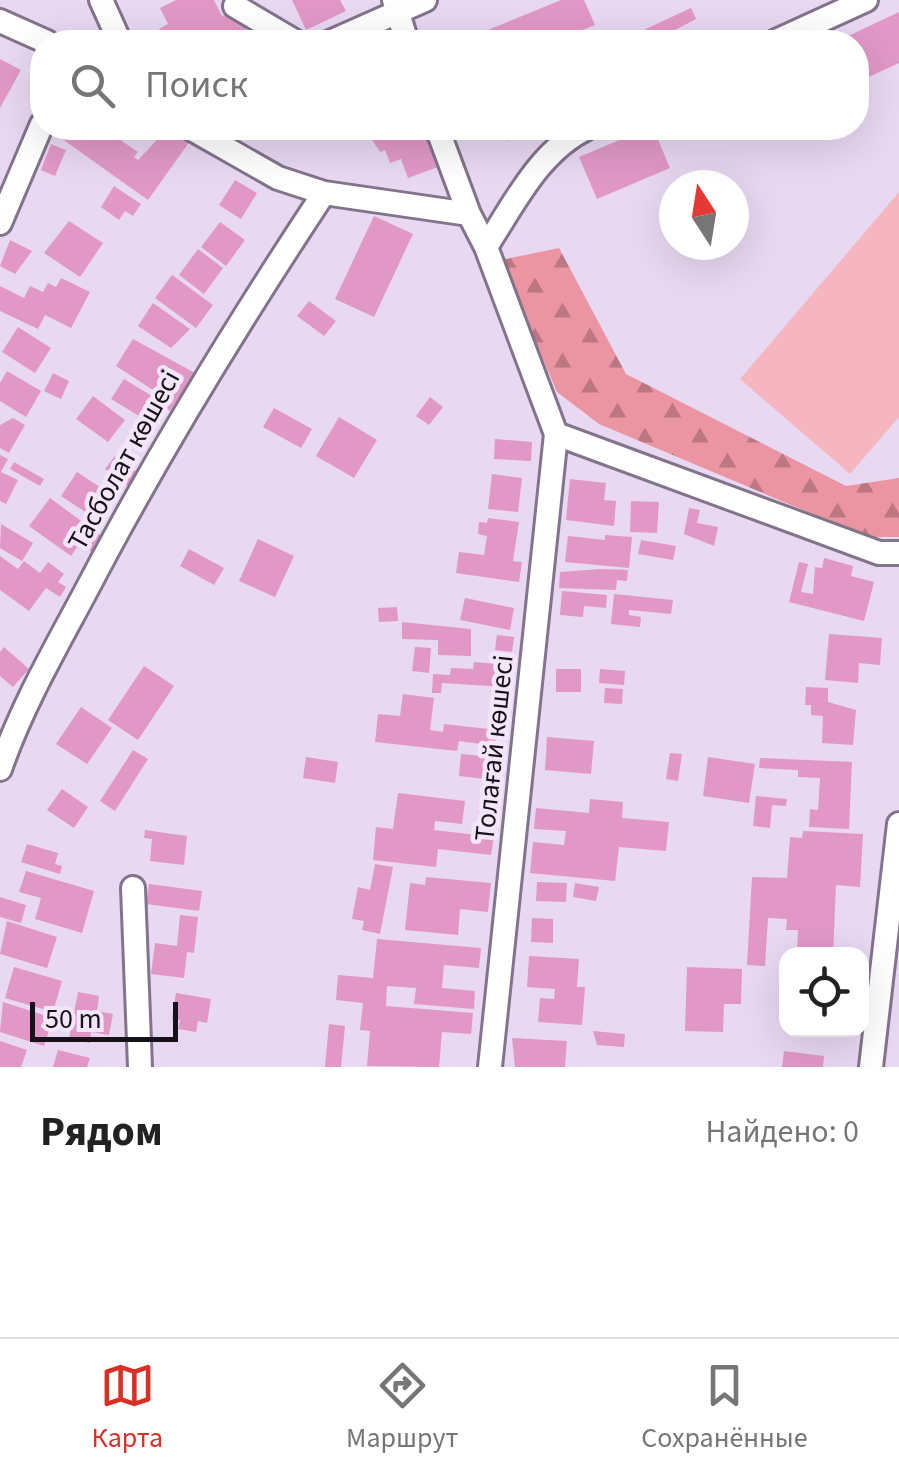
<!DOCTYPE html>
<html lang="ru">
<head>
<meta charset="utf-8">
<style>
	:root { --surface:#fff; --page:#f2f2f2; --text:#222; --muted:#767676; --line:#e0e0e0; --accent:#d93025 }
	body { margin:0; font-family:"Source Sans 3",sans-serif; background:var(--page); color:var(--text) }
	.controls { position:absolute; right:30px; bottom:30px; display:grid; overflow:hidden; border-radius:20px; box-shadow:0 10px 40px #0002 }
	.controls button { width:90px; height:90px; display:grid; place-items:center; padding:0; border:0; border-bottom:2px solid var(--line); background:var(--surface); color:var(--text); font:50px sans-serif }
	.compass { position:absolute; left:659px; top:170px; width:90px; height:90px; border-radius:50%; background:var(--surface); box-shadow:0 10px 40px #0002; rotate:348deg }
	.scale { position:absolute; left:30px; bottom:25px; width:148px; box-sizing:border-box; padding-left:10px; border:5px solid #17121a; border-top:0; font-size:28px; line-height:35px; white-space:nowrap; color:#17121a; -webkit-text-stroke:8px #f3e6fb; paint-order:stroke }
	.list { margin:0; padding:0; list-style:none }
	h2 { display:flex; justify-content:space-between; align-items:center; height:130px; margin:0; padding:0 40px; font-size:42px }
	h2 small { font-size:32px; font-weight:400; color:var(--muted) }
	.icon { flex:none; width:55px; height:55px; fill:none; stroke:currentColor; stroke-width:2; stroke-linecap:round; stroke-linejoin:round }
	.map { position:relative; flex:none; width:899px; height:1067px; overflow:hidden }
	.search { position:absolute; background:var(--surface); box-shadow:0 10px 40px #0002; left:30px; right:30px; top:30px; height:110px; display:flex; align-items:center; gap:25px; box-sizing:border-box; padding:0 35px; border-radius:40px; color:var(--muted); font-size:38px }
	.sheet { height:270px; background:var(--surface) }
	nav { display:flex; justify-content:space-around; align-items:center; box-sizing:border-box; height:140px; border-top:2px solid var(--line); background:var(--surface); font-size:28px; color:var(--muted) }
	nav a { display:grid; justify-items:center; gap:5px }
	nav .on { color:var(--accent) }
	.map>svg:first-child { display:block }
</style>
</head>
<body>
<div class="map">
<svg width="899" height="1067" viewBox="0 0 899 1067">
	<defs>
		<pattern id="forest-firs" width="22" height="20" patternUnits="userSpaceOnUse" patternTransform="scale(2.5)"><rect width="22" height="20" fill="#eb94a2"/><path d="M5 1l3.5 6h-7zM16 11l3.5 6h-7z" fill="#bd7783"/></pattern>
	</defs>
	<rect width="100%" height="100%" fill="#e8d8f2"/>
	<path fill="url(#forest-firs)" d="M559,248L626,374L846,486L899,478V537H867L599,424L557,392L501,260Z"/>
	<path fill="#f6b6bf" d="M899,192V417L850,474L740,379Z"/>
	<path fill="#e198c7" d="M176,0H214L222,16L236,9L252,42H166L159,29L168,24L160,8Z
		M292,0H340L346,11L306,30Z
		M561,0H584L595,25L552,42H459Z
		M691,8L696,19L653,42H618Z
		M899,12V63L862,80L856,70V42L842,39Z
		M0,59L21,70L0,108Z
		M64,128H103L138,152L134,157L138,160L168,128L190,141L148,200L58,136Z
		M364,128H418L420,132L432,128L446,164L408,178L401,159L390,163L385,150L380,152Z
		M502,128H540L507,141Z
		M648,128H653L670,168L597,199L579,157Z
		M51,144L66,150L55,176L41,170Z
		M235,180L257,193L241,219L219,205Z
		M114,186L141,204L133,216L125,211L119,220L101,207Z
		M374,216L413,234L374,317L335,299Z
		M69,221L103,243L80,277L44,253Z
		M220,222L245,240L226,266L201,247Z
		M10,240L32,251L15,274L0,266Z
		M198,249L223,268L204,294L179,275Z
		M172,275L213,305L196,328L155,298Z
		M61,278L90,292L71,328L45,315L38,329L0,311V286L24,298L30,286L43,292L48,283L56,287Z
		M309,301L336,321L324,336L297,316Z
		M153,303L190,329L171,348L138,326Z
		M18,327L51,348L35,373L2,352Z
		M133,339L195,373L170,411L152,399L156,392L116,366Z
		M7,371L41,391L26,417L0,401V383Z
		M53,373L69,381L61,399L44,391Z
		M124,379L152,396L139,416L111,399Z
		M93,396L125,420L108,442L76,419Z
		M430,397L443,407L429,425L416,416Z
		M274,408L312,429L301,448L263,427Z
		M339,417L377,440L354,478L316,456Z
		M13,418L25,425L9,453L0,448V425Z
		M495,439L532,442L531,461L494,459Z
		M0,455L8,459L1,472L18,480L6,504L0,501Z
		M115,456L138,473L128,486L105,469Z
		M14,462L44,479L40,486L10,469Z
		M77,472L109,493L93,517L61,496Z
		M492,474L522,478L518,512L488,509Z
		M570,479L606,483L604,500L616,501L614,526L566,520Z
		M50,498L103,537L92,552L80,543L71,556L29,526Z
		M631,501L659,502L657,533L630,532Z
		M689,508L700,510L697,523L718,527L714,546L684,534Z
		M488,518L519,522L513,561L522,562L519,582L456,573L459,552L484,555L487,536L478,534L479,522L487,523Z
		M1,524L33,543L22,561L0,548Z
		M605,535L632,537L629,568L565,562L568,536L605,540Z
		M258,539L294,556L275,597L239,581Z
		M641,540L676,546L673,560L638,554Z
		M189,549L224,568L214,585L180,566Z
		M0,556L18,569L24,561L40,573L48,562L64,574L58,582L66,587L60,597L46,588L29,611L0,590Z
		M824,558L853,566L851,576L874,582L864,621L789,602L799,562L808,564L801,592L813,594L815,567L822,568Z
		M601,569L628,570L627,581L617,580L616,590L559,588L560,572Z
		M562,591L607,595L606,608L584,606L583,617L560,615Z
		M614,594L673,600L671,614L629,610V615L641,617L640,627L611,624Z
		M465,598L514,608L510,630L460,620Z
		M397,607L398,621L379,622L378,608Z
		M402,622L471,629V656L438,655V640L402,639Z
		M829,634L882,638L880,665L859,663L858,683L825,680Z
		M497,635L514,637L512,652L495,650Z
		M4,647L29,669L13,687L0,676V652Z
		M415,647L431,648L429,673L412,671Z
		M474,662L508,665L506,687L442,683L441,693H432L433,674L450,675L451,668L473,669Z
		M144,666L174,686L138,740L108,720Z
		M556,669H581V692H556Z
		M600,669L625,671L624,685L599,683Z
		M806,687L828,688V702L856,710L853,745L822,743L823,716L811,715V705H805Z
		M605,688L623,689L622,704L604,703Z
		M403,694L434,698L430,730L443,732L444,724L497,730L495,746L459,741L457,751L375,742L378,714L400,716Z
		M81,707L112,728L87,764L56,744Z
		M547,737L594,741L591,774L545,770Z
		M133,750L148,759L115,811L100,801Z
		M670,753L682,754L678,781L666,779Z
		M461,754L495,757L493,780L459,776Z
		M306,757L338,762L335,783L303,778Z
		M708,757L755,764L749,803L703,796Z
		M760,758L852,762L849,829L809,827L810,809L818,810L820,778L798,777V770L759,768Z
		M62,789L88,807L74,828L47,810Z
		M398,793L465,801L462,824L435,821L434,830L494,837L491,855L438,849L436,867L373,860L376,827L393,829Z
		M756,796L787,799L786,806L772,805L770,828L753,826Z
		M590,799L623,802L622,818L669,822L666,851L619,847L615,881L530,873L533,842L564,845L566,831L534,829L536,808L589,813Z
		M145,830L187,836L184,865L150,861L152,839L144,838Z
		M803,831L863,834L860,887L836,885L833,954L797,953L798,930H786L787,919L768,918L765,966L747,965L752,877L787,878L790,837L802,838Z
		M27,844L58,853L55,864L62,866L60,874L21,862Z
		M375,864L393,867L380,934L362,930L364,921L352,919L358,887L370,890Z
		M26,871L94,891L82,933L35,919L41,898L19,892Z
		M426,877L491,883L488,912L460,909L458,935L405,930L410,883L425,885Z
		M537,882L567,883L566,902L536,901Z
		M575,883L599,887L596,901L573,897Z
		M149,884L202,891L199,911L146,904Z
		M0,897L26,905L21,923L0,917Z
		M180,915L198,917L194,953L187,952L184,978L151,974L155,943L177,946Z
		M532,918L553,919V943L531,942Z
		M7,921L57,937L47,968L0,954Z
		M377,939L481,948L479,968L444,965L442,988L475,991L474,1009L414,1004L416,988L387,986L386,1006L473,1013L471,1034L442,1032L439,1067L367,1066L370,1031L360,1030L363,1003L336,1000L338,975L373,978Z
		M529,956L579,959L577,987H585L582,1025L538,1022L540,998L554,999L555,989L527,987Z
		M14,967L62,981L53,1012L5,998Z
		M687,967L742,969L741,1004H724L723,1032L685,1031Z
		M78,992L99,996L97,1011L113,1014L109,1035L91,1032L90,1043L69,1039Z
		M176,993L211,999L207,1023L198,1021L196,1032L178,1029L180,1020L172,1019Z
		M3,1002L53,1018L44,1046L0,1032Z
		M329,1024L345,1026L341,1067H325Z
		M593,1031L625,1034L624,1047L597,1045Z
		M512,1038L567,1041L565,1067H515Z
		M0,1041L27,1050L21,1067H0Z
		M58,1050L90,1058L87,1067H53Z
		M784,1051L824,1056L823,1067H782Z"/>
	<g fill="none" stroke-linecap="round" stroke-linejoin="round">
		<g stroke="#82748b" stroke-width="28">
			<path id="minor" d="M101,0L120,42
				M394,0L407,42
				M235,6L296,42
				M0,21L47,42
				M330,42L425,0
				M774,42L866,0
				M190,128L278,178L324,193L469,214L486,247L556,434L879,553H899
				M437,128L469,214
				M0,223L42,124
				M486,247C514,204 539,151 587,128
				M0,769C22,706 55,649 86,591C158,453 238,323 324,193
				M133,888L140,1067
				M490,1067L556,434
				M871,1067L899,824"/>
		</g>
		<use href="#minor" stroke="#fff" stroke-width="22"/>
	</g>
	<g text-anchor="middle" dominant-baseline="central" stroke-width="9" stroke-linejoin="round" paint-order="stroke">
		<g font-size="28" fill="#17121a" stroke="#f3e6fb">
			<text transform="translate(124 460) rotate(-61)">Тасболат көшесі</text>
			<text transform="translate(494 748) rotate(-84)">Толағай көшесі</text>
		</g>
	</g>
</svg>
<div class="controls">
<button><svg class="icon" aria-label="locate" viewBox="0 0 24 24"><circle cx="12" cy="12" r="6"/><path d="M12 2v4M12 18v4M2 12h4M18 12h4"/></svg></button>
</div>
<svg class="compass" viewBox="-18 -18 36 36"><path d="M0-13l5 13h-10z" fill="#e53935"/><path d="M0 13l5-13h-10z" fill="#767676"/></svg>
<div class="scale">50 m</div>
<div class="search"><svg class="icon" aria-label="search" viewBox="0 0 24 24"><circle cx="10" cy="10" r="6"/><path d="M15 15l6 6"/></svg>Поиск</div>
</div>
<section class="sheet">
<h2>Рядом<small>Найдено: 0</small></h2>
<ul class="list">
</ul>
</section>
<nav>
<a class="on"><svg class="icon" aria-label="map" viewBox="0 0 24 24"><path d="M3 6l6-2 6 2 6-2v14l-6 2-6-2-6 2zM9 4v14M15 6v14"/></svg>Карта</a>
<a><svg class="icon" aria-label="directions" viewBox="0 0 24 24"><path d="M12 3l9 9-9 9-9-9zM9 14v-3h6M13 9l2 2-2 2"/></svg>Маршрут</a>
<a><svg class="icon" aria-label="saved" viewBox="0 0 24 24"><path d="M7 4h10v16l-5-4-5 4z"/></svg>Сохранённые</a>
</nav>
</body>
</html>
